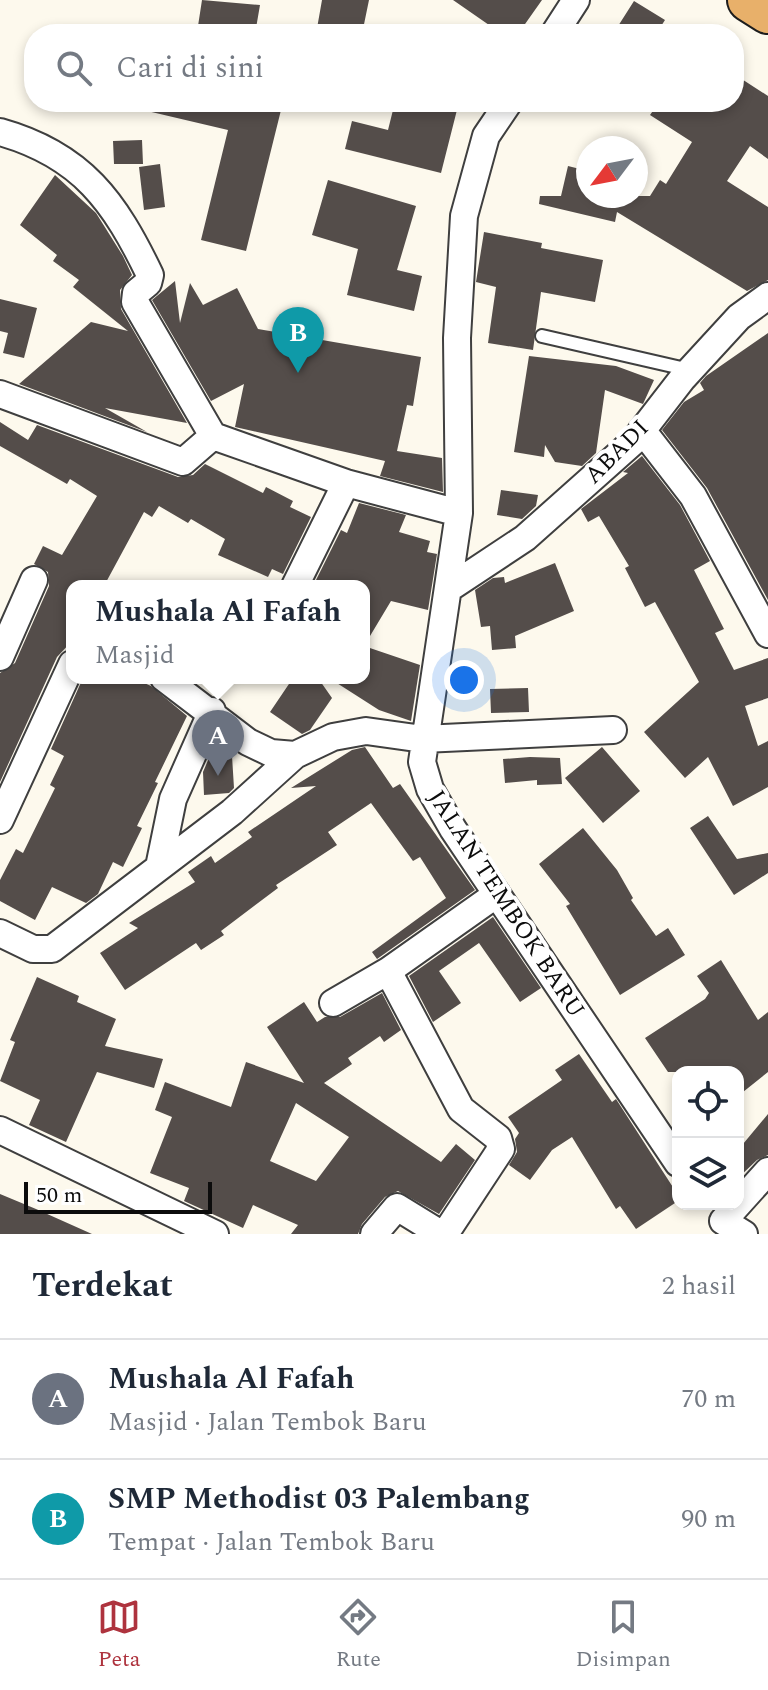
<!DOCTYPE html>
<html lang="id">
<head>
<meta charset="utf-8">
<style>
	:root { --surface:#fff; --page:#f6f6f7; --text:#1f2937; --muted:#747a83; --line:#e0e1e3; --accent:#ae333e }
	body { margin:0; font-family:Spectral,serif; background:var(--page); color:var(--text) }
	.controls { position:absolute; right:24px; bottom:24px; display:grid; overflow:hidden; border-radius:16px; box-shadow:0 4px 12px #0003 }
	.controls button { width:72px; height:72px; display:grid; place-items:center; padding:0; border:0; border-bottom:2px solid var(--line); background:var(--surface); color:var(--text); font:40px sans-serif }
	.compass { position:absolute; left:576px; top:136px; width:72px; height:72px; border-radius:50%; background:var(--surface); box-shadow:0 4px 12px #0003; rotate:238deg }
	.scale { position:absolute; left:24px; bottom:20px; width:188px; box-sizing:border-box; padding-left:8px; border:4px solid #0c0c0c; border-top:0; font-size:22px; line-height:28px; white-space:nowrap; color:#0c0c0c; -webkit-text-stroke:6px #fff; paint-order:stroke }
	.you { position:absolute; left:464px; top:680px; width:28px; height:28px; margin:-20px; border:6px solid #fff; border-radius:50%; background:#1a73e8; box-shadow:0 0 0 12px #1a73e833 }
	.badge { display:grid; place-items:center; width:52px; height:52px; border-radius:50%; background:var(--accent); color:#fff; font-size:26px; font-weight:700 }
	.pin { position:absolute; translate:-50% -66px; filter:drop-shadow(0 2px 4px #0008) }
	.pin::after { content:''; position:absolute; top:42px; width:28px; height:24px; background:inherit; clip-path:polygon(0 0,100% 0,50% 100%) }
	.popup { position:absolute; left:66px; top:580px; width:304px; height:104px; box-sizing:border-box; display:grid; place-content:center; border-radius:16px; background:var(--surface); filter:drop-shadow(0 2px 6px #0005); font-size:26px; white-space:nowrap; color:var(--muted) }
	.popup b { font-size:30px; color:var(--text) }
	.popup::after { content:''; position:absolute; left:50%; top:100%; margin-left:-16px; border:16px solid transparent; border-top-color:var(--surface) }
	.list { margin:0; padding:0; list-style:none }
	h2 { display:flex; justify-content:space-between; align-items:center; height:104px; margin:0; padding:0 32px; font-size:34px }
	h2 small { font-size:26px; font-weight:400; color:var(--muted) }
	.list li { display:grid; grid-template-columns:52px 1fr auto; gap:24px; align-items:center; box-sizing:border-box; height:120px; padding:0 32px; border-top:2px solid var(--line) }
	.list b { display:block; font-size:30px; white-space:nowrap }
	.list p { margin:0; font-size:26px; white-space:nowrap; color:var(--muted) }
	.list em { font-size:26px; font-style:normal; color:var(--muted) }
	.icon { flex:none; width:44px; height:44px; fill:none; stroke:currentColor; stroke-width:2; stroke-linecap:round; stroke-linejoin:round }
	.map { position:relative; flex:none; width:768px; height:1234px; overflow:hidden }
	.search { position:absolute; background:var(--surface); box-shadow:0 4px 12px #0003; left:24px; right:24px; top:24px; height:88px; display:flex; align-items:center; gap:20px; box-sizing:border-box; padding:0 28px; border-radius:32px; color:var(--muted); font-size:30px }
	.sheet { height:344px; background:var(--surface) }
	nav { display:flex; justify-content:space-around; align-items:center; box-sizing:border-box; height:112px; border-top:2px solid var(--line); background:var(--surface); font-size:22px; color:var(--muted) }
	nav a { display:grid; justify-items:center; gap:4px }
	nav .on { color:var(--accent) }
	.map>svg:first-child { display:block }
</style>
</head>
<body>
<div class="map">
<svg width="768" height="1234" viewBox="0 0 768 1234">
	<rect width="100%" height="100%" fill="#fdf9ed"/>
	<path fill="#544d4a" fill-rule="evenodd" d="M202,0L260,5L255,34L198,26Z
		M322,0H369L362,34H316Z
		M453,0H542L518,34H502Z
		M634,1L665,20L656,34H613Z
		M734,74L768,96V159L750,146L727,181L768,207V280L747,291L617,212L615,222L539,204L540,196H561L568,166L588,171V196H650L660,180L666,184L692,142L650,115L659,102H734Z
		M144,102H283L246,251L201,240L228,130L143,110Z
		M395,102H459L441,173L345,149L352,121L388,130Z
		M142,140L143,164H114L113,141Z
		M160,164L165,207L144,210L139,167Z
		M55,175L96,213L123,256L132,275L120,290L121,309L187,423L105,408L147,432L19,384L91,322L128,331L73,287L79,280L53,261L57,255L20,225Z
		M328,180L416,206L397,270L422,276L414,311L347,295L358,249L312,235Z
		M484,232L542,243L541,248L603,260L595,302L541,292L533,350L488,343L496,287L476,282Z
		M175,281L180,323L190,283L203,305L237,288L258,329L421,357L413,406L407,405L397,451L442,458L443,492L380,476L385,461L235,427L244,384L211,401L152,300Z
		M0,299L37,308L24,358L3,353L8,333L0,331Z
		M768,333V600L707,488L662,430L684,402L704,390L700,383L706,376Z
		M529,356L616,366L654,380L643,404L605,390L596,453L582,466L555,462L545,445L544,457L514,452Z
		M0,422L28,440L37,425L178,477L193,475L205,464L263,493L266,487L293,501L290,507L311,517L283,574L272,569L268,577L218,555L225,539L191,519L188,523L159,506L152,517L144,512L104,586H72V641L57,657L0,782V673L15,663L49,586L48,572L34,564L43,546L62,555L97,496L70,479L67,484L0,446Z
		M642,456L680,505L710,561L694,570L724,629L715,633L734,670L768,658V698L745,706L758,746L768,741V787L733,806L708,757L685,778L644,732L699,682L655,602L645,607L625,568L629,566L599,516L588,522L581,509L628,473L623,472Z
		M501,490L538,495L536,506L522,519L497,515Z
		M359,503L406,515L399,532L430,541L427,552L437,554L428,610L391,601L364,646V586H313L341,530L347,533Z
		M555,563L574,611L515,636L516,648L492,650L490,626L481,627L475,590L493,578L504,577L505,583Z
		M364,646L420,665L411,721L379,710L329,678H364Z
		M83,678H133L151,686L187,716L155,782L158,783L137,826L142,828L123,867L113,862L98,894L86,903L52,887L35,920L0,901V880L16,849L23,853L55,788L50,785L64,756L51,749Z
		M293,678H318L332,698L310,730L302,734L270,712Z
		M528,688L529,712L491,713L490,689Z
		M365,747L393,788L400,784L475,890L377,959L372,952L446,898L420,857L413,861L371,803L328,832L337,845L276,885L278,888L221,931L224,935L201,950L196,943L125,990L100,953L138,928L129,923L195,882L188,872L211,856L215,863L252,837L248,832L316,786L291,788L352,750Z
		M602,747L640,791L603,823L565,778Z
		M232,756L234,788L229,793L204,795L203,772L209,758Z
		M530,757L560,758L562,784L537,785V780L505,783L503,759Z
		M708,816L737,859L768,853V873L734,895L690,828Z
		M583,828L617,870L633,898L631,900L656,936L668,928L685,955L620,995L566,906L570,904L539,864Z
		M493,917L541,988L520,1002L479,943L439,971L461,1003L433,1022L409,976Z
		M721,960L758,1020L768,1012V1072L738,1096V1072H668L645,1038L705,999L709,993L697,976Z
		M37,977L79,996L77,1002L116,1019L105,1046L163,1059L154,1088L97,1072L66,1142L29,1125L40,1100L0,1081L15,1042L10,1040Z
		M382,993L401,1030L384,1042L380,1036L348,1058L352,1064L324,1083L441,1162L456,1144L475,1160L439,1214L398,1191L385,1197L362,1224L358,1234H291L298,1225L253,1205L243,1228L184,1201L189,1188L150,1173L172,1117L155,1110L165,1082L231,1107L246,1062L304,1083L267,1027L304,1002L317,1022L325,1017H340ZM296,1103L349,1137L316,1181L270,1161Z
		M579,1054L612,1102L616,1099L678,1195V1201L636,1229L620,1206L616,1209L572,1137L552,1150L530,1180L509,1165L517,1152L515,1139L519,1133L508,1117L562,1080L555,1070Z
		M768,1114V1155L757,1160L738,1178V1150Z
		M0,1194L36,1209L92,1234H0Z"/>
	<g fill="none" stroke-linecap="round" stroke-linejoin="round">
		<g stroke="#3f3f3f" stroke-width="16">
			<path id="service" d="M542,336L690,370"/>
		</g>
		<g stroke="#3f3f3f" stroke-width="30">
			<path id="minor" d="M554,34L576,0
				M509,102L486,136L464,216L457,338L459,513L422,762L430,789L453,829L678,1163
				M0,132C82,155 115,202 150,275L148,283L136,293L135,302L213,436L346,483L459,513
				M0,394L183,462L213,436
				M642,430L693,496L768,634
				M295,586L346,483
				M448,589L525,538L634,441L682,379L739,317L768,296
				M0,657L34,580
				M164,678L248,742L271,753L295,755L333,737L366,731L423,739L613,730
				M0,820L72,664
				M159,867L173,799L212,711
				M0,933L33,949H52L232,812L295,755
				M333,1003L388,971
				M0,1130L215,1234
				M374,1234L397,1207L441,1234
				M445,1234L501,1149L498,1138L461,1109L388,971L497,894
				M744,1234L723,1221L768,1171"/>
		</g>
		<g stroke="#1d1d1d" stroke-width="46">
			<path id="trunk" d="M749,0L768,12"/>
		</g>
		<use href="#service" stroke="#fff" stroke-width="12"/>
		<use href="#minor" stroke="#fff" stroke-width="26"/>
		<use href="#trunk" stroke="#e8b06a" stroke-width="42"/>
	</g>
	<g text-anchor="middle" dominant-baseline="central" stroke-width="8" stroke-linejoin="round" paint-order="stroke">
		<g font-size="24" fill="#0c0c0c" stroke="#fff">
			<text transform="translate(617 452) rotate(-45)">ABADI</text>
			<text transform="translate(506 904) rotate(57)">JALAN TEMBOK BARU</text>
		</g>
	</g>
</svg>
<div class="controls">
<button><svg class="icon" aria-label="locate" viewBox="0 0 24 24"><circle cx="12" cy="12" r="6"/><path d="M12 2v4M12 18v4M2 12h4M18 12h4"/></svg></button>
<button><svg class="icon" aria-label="layers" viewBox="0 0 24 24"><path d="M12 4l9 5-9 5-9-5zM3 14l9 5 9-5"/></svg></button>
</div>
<svg class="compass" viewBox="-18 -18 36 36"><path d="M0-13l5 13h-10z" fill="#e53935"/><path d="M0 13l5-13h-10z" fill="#747a83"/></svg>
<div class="scale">50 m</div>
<div class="you"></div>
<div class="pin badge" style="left:218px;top:776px;background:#6b7280">A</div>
<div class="popup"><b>Mushala Al Fafah</b>Masjid</div>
<div class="pin badge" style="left:298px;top:373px;background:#0f9aa8">B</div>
<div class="search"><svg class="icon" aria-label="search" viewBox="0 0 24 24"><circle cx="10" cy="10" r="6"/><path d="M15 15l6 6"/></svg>Cari di sini</div>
</div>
<section class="sheet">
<h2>Terdekat<small>2 hasil</small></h2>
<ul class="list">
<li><span class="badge" style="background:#6b7280">A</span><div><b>Mushala Al Fafah</b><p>Masjid · Jalan Tembok Baru</p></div><em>70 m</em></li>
<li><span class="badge" style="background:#0f9aa8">B</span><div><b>SMP Methodist 03 Palembang</b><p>Tempat · Jalan Tembok Baru</p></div><em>90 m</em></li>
</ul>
</section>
<nav>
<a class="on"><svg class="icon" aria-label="map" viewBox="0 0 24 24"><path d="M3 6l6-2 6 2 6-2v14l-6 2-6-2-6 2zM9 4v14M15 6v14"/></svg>Peta</a>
<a><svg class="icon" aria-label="directions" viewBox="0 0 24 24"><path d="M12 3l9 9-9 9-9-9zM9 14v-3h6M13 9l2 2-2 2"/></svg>Rute</a>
<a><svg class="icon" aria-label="saved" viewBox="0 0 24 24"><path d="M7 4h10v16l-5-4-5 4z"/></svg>Disimpan</a>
</nav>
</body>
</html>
